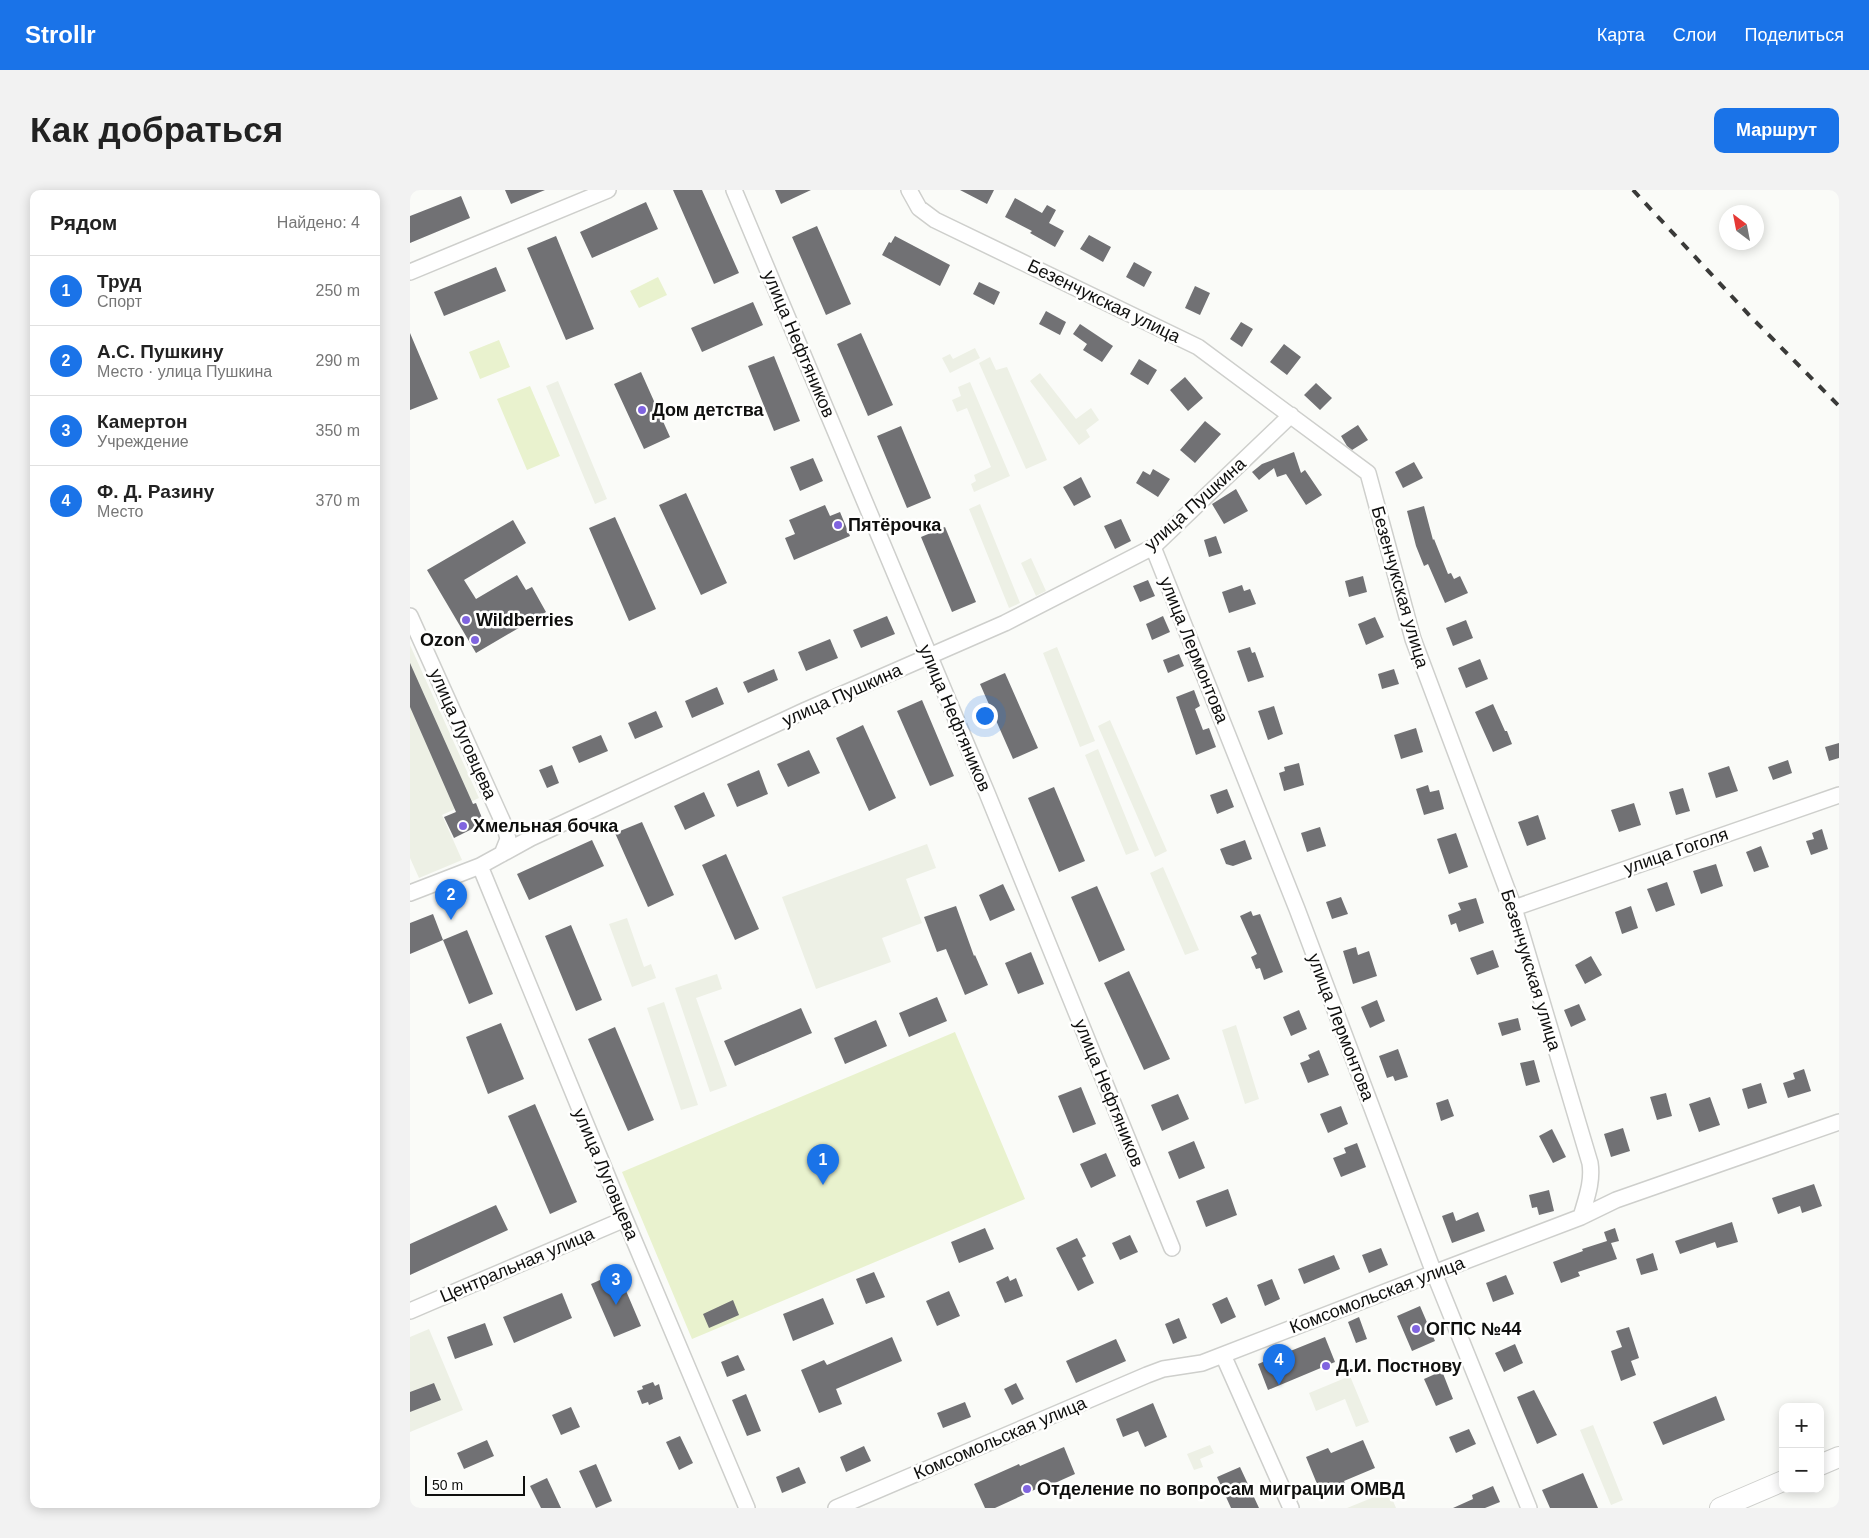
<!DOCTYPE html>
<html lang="ru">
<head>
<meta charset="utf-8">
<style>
	:root { --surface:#fff; --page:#f2f2f2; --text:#222; --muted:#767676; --line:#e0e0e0; --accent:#1a73e8 }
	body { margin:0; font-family:Helvetica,sans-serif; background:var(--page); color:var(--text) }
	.controls { position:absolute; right:15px; bottom:15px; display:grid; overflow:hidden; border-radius:10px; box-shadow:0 2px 12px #0003 }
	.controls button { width:45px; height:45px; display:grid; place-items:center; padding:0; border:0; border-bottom:1px solid var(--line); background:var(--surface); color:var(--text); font:25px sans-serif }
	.compass { position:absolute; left:1309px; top:15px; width:45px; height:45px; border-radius:50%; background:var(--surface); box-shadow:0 2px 12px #0003; rotate:328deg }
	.scale { position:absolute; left:15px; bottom:12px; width:100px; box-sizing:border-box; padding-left:5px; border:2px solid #0f0f0e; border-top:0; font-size:14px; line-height:18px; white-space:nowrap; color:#0f0f0e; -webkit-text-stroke:4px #fffffe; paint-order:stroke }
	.you { position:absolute; left:574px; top:525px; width:18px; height:18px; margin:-12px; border:4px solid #fff; border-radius:50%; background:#1a73e8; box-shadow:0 0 0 8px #1a73e833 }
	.badge { display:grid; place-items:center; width:32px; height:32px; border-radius:50%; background:var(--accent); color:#fff; font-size:16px; font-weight:700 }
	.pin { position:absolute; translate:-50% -41px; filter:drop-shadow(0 1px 2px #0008) }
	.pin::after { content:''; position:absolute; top:26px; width:18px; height:15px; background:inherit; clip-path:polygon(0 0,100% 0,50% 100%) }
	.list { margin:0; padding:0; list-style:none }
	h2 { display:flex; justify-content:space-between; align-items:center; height:65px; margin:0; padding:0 20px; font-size:21px }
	h2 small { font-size:16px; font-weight:400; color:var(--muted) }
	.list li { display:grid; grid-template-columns:32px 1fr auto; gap:15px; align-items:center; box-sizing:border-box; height:70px; padding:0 20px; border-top:1px solid var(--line) }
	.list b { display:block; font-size:19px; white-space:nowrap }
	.list p { margin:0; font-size:16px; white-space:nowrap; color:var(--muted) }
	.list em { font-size:16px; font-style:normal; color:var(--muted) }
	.map { position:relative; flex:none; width:1429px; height:1318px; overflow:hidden; border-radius:10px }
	header { display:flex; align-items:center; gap:30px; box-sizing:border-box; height:70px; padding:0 25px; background:var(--accent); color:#fff }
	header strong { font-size:24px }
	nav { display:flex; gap:28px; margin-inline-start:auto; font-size:18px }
	.intro { display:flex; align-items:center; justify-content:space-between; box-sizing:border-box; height:120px; padding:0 30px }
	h1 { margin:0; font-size:35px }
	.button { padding:12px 22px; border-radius:10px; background:var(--accent); color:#fff; font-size:18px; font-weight:700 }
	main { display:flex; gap:30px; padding:0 30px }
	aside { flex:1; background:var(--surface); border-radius:10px; box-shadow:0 2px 12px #0003 }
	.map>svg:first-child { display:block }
</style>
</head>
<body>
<header>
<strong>Strollr</strong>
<nav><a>Карта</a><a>Слои</a><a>Поделиться</a></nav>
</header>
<div class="intro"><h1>Как добраться</h1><a class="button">Маршрут</a></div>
<main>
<aside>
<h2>Рядом<small>Найдено: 4</small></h2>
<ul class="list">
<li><span class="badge">1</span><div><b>Труд</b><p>Спорт</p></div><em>250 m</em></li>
<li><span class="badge">2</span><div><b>А.С. Пушкину</b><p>Место · улица Пушкина</p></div><em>290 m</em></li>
<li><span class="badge">3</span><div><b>Камертон</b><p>Учреждение</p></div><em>350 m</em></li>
<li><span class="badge">4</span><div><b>Ф. Д. Разину</b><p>Место</p></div><em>370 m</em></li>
</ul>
</aside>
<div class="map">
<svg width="1429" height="1318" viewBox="0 0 1429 1318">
	<rect width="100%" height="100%" fill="#fafbf8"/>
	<path fill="#edf0e5" d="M565,158L570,168L540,183L532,168L540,164L543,169Z
		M580,167L586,180L597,177L637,270L616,279L569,173Z
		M630,183L666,229L681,218L689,230L676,240L680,247L669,255L620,191Z
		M148,191L197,309L185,314L136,196Z
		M560,192L600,286L564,302L561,294L566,291L564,285L581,277L557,218L547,222L542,210L551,206L548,197Z
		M570,314L610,413L599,418L559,319Z
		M621,368L636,401L626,406L611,373Z
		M0,455L69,608L32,625L52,670L9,688L0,668Z
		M647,457L685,551L670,557L633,463Z
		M700,530L757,661L745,667L688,536Z
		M688,559L729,660L716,665L675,565Z
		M517,654L526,678L496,689L512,733L472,748L481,772L406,799L372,707Z
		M753,677L789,760L775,765L740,683Z
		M217,728L234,777L241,774L246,788L222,797L199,734Z
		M307,784L312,799L286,808L317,896L300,902L265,798Z
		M254,812L288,915L271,920L237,818Z
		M826,835L849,909L835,914L812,840Z
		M19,1139L53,1220L0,1242V1147Z
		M940,1186L959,1232L946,1237L935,1209L906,1221L899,1203Z
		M1183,1235L1213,1310L1201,1315L1170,1240Z
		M800,1255L804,1263L790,1269L793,1277L784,1280L777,1264Z
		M979,1301L986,1318H937Z"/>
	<path fill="#e9f2ce" d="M248,87L257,105L229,118L220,101Z
		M89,150L100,177L70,189L59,162Z
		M120,196L150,266L117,280L87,209Z
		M545,842L615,1009L282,1149L212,982Z"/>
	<path fill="#717174" d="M95,0H135L101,14Z
		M263,0H292L329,83L304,94Z
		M365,0H401L371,14Z
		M550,0H584L577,14Z
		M51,6L60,28L0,53V26Z
		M605,8L632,23L637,15L646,20L639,33L654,41L645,57L620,43L622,41L595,27Z
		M236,12L248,39L182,68L170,42Z
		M407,36L441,114L416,125L382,47Z
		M679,45L701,57L693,72L670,59Z
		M146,46L184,139L156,150L117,58Z
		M485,46L540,75L530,96L472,65L479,52L481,53Z
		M724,72L742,82L734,97L716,87Z
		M86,77L96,101L34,126L24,102Z
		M569,92L590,102L584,115L563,104Z
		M785,96L800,103L790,125L775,118Z
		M343,112L353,135L292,162L281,138Z
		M636,121L656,132L650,145L629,134Z
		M831,132L843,139L832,157L820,149Z
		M670,134L703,156L692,172L673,160L677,154L663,144Z
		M0,143L28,209L0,220Z
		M451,143L483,215L458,226L427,154Z
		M874,154L891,167L877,185L860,172Z
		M364,166L390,231L364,241L338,176Z
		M729,169L747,180L738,195L720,184Z
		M231,182L260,247L234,259L204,194Z
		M775,187L793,208L778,221L760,200Z
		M906,193L922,208L910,220L894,205Z
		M795,231L811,244L785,273L770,260Z
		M948,235L958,250L942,260L937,256L931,246Z
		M491,236L521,308L497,318L467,246Z
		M884,262L891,283L895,280L912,305L896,315L876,284L867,287L864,278L849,290L842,282L852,274Z
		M403,268L413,291L390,301L380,277Z
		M1004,272L1013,288L993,298L985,282Z
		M743,279L760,289L748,307L726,293L733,281L740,285Z
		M671,287L681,307L664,316L653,297Z
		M826,299L838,321L814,334L802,314Z
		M276,303L317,393L291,405L249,315Z
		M415,315L420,326L430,322L440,346L384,370L375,348L385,344L379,330Z
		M1014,316L1023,350L1024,349L1038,384L1041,383L1044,389L1050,386L1058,403L1035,413L1018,374L1014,376L1006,356L997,321Z
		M205,327L246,419L219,431L179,338Z
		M711,329L721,351L705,359L694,336Z
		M103,330L116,353L54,390L66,409L107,385L116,400L122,397L136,422L66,463L17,380Z
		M535,337L566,412L542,422L511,347Z
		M806,346L812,363L799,367L794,350Z
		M953,386L957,402L939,407L935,391Z
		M738,390L745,406L730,412L723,396Z
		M832,395L834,401L840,399L846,414L819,423L812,402Z
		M477,426L485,444L451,458L443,440Z
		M753,426L760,442L742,450L736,434Z
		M965,427L974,447L956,455L948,434Z
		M1056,430L1063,448L1043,456L1036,438Z
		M420,449L428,468L396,481L388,462Z
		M840,457L842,463L845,462L854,487L838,492L827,461Z
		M769,464L774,476L758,483L753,470Z
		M1070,469L1078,489L1056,498L1048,478Z
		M0,473L63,614L66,613L74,633L44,648L34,627L46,622L0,517Z
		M364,479L368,490L338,503L333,492Z
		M984,479L989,494L972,499L968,484Z
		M595,483L628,558L603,569L570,494Z
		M307,497L314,514L282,528L275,511Z
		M784,500L790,516L785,519L793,540L799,538L806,557L786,565L766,507Z
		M512,510L544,586L520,596L487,521Z
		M1083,514L1095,541H1097L1102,554L1083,562L1065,522Z
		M864,516L873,544L858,550L848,521Z
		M246,521L253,537L225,549L218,533Z
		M453,535L486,608L459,621L426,548Z
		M1006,538L1013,562L991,569L984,545Z
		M191,545L198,561L169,573L162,557Z
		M1429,553V568L1419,571L1415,557Z
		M399,560L410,583L378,597L367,574Z
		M1378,570L1382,583L1363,590L1358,577Z
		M889,573L894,595L874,601L869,583L875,581L874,577Z
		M142,575L149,593L137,598L129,580Z
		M1319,576L1328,601L1306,608L1298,583Z
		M349,580L358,604L327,617L317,594Z
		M1018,595L1020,602L1029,600L1034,619L1014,625L1006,599Z
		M644,597L675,671L649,682L618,608Z
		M1273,598L1280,621L1266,625L1259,602Z
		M817,599L824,617L807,624L800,605Z
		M294,602L305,626L275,640L264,616Z
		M1224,613L1231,635L1209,642L1201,620Z
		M1128,625L1136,649L1117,656L1108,632Z
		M232,632L264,705L238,717L205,643Z
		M910,637L916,656L897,662L891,643Z
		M1412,639L1418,659L1401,665L1396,651L1404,649L1402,643Z
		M1046,643L1058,677L1039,684L1027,649Z
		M182,650L194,676L119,710L107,684Z
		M835,650L842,669L823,676L816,674L810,659Z
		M1351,656L1359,677L1344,682L1336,662Z
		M316,664L349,739L325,750L292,675Z
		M1306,674L1313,696L1291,704L1283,681Z
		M1257,692L1265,715L1246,722L1237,699Z
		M593,694L605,720L580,731L569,705Z
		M687,696L715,760L689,772L661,707Z
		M931,707L938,724L922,729L916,712Z
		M1066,708L1074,733L1049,742L1046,733L1041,735L1038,725L1051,720L1048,713Z
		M546,716L564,766L565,765L578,795L555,805L536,759L527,762L514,727Z
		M1221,716L1228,738L1212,744L1205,722Z
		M841,721L843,726L850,724L873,782L854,790L850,778L846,779L841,767L847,764L830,726Z
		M23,724L33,750L0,764V733Z
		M161,735L192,810L166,821L135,746Z
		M57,740L83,804L59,814L33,750Z
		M946,757L948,765L959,761L967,786L943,794L933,761Z
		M1083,760L1089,777L1067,785L1060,768Z
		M621,762L634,794L608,804L595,773Z
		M1181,766L1192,785L1175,794L1165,775Z
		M719,781L760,869L734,880L694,793Z
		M527,807L537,831L499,847L489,823Z
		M967,810L975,831L960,838L951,817Z
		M1169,814L1176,830L1161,837L1154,820Z
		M391,818L402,843L325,876L314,851Z
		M889,820L897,839L881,846L873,827Z
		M1108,828L1111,840L1092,846L1088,833Z
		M466,830L477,856L435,874L424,848Z
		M91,833L114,889L78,904L56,847Z
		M205,837L244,930L218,941L178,849Z
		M988,859L998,887L985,891L983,886L977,888L969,866Z
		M909,860L919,885L898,893L890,873L900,869L898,865Z
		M1124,870L1130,892L1116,896L1110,873Z
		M1394,879L1401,901L1378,908L1373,893L1385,889L1383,883Z
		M1351,893L1357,913L1338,919L1332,899Z
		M671,897L686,934L663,943L648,906Z
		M1256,903L1262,926L1247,930L1240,907Z
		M768,904L779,929L752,941L741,915Z
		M1300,907L1310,935L1289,942L1279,914Z
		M1038,909L1044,926L1031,931L1026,913Z
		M125,914L167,1012L140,1024L98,926Z
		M931,916L938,934L918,943L910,924Z
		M1213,938L1220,961L1201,967L1194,944Z
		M1142,939L1156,967L1143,973L1129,946Z
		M784,951L795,978L769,989L758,962Z
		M947,953L956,977L931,987L923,968L936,963L934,958Z
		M696,963L706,986L681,998L670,974Z
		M1404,994L1412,1016L1392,1023L1390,1016L1368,1024L1362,1008Z
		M818,999L827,1025L796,1037L786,1011Z
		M1139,1000L1144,1021L1129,1025L1127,1017L1122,1018L1119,1005Z
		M86,1015L98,1040L0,1085V1054Z
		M1043,1022L1046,1031L1068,1022L1075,1041L1042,1053L1032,1026Z
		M1322,1032L1328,1052L1307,1058L1305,1052L1270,1064L1265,1051Z
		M575,1038L584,1059L549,1073L541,1052Z
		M1205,1038L1209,1051L1201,1053L1207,1069L1168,1082L1170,1086L1151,1093L1143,1072L1173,1061L1172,1059L1197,1051L1194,1042Z
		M720,1045L728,1062L710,1070L702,1053Z
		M667,1048L676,1066L672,1068L684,1093L668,1101L646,1058Z
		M971,1058L978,1075L959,1083L952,1065Z
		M1243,1063L1248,1080L1231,1085L1226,1069Z
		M924,1065L930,1079L894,1094L888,1079Z
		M208,1082L231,1136L204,1147L181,1094Z
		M464,1082L475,1107L456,1114L446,1089Z
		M1096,1085L1104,1104L1083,1112L1076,1093Z
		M598,1086L600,1091L606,1088L613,1106L595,1113L586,1092Z
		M862,1089L870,1109L855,1116L847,1095Z
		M539,1101L550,1126L527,1136L516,1111Z
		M152,1103L162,1128L104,1153L93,1127Z
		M817,1107L826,1127L811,1134L802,1114Z
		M413,1108L424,1134L383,1151L373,1124Z
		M323,1110L329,1125L299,1138L293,1124Z
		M1010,1116L1025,1151L1002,1161L987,1126Z
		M949,1127L957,1149L946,1153L938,1132Z
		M769,1128L777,1148L763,1154L755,1134Z
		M75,1133L83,1155L45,1169L37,1147Z
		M1219,1137L1229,1168L1221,1171L1226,1185L1211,1191L1201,1161L1212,1157L1206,1141Z
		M482,1147L492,1171L426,1199L432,1214L409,1223L391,1180L414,1170L417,1175Z
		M915,1147L925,1172L858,1200L848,1174Z
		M706,1149L716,1171L666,1193L656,1171Z
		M1105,1154L1113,1173L1094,1182L1085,1163Z
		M328,1165L335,1180L317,1187L311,1172Z
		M1032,1181L1043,1209L1026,1216L1014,1189Z
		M243,1192L245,1196L249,1194L253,1209L239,1215L238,1212L232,1214L227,1201L233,1199L232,1196Z
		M24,1193L31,1210L0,1222V1202Z
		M606,1193L614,1209L602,1215L594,1199Z
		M1124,1200L1147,1245L1127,1254L1107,1207Z
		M336,1204L351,1241L337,1246L322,1210Z
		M1306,1206L1315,1230L1253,1255L1243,1232Z
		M555,1212L561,1227L533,1238L527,1223Z
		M743,1213L757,1247L735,1257L728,1241L713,1247L706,1229Z
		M161,1217L170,1237L151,1245L142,1225Z
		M1059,1239L1066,1254L1046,1263L1039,1247Z
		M270,1246L283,1273L269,1280L256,1252Z
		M77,1250L84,1266L54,1279L47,1263Z
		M953,1250L965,1278L934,1291L936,1295L912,1306L896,1267L918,1258L921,1263Z
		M454,1256L461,1271L436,1282L430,1267Z
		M654,1257L665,1284L636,1297L635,1295L585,1318H575L564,1294L609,1274L610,1276Z
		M186,1274L202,1311L186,1318L169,1281Z
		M389,1277L396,1293L372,1303L366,1287Z
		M830,1277L849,1318H821L807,1287Z
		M1173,1283L1188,1318H1140L1132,1300Z
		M137,1288L151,1318H131L120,1296Z
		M1083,1296L1090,1312L1075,1318H1043L1063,1309L1062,1305Z"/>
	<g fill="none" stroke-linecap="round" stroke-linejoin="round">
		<g stroke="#cecfcc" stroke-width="18">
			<path id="street" d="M324,0L577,603L762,1058
				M499,0L509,18L525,30L788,157L958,283L1003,449L1104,718L1180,973C1183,992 1176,1009 1171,1027
				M0,82L198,0
				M743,357L887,719L1024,1083L1119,1318
				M0,426L95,637L98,649L92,664
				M70,676L215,1029L337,1318
				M0,703L70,676L121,648L396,520L595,433L743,357L881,225
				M1104,718L1429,605
				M0,1121L215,1029
				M813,1165L881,1318
				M426,1318L737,1185L753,1179L792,1173L1024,1083L1171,1027L1206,1010L1429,932"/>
		</g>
		<g stroke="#cecfcc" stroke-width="22">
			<path id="secondary" d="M1410,1275L1429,1267
				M1310,1318L1373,1291"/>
		</g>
		<use href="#street" stroke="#fff" stroke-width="15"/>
		<use href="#secondary" stroke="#fff" stroke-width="20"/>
		<path stroke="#3a3a39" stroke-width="4" stroke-dasharray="9 9" stroke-linecap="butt" d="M1223,0L1341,127L1429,216"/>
	</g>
	<g fill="#8064df" stroke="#fffffe" stroke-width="2">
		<circle cx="232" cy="220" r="5"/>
		<circle cx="428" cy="335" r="5"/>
		<circle cx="56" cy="430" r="5"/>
		<circle cx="65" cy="450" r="5"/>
		<circle cx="53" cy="636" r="5"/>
		<circle cx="1006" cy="1139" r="5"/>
		<circle cx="916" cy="1176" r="5"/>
		<circle cx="617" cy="1299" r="5"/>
	</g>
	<g text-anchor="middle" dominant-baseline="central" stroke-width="5" stroke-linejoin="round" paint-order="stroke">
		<g font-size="18" fill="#0f0f0e" stroke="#fffffe">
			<text transform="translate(694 111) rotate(26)">Безенчукская улица</text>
			<text transform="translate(389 154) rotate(67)">улица Нефтяников</text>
			<text transform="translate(785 314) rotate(-42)">улица Пушкина</text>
			<text transform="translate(990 397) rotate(74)">Безенчукская улица</text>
			<text transform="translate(784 460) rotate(68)">улица Лермонтова</text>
			<text transform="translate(432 505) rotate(-24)">улица Пушкина</text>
			<text transform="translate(545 528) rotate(67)">улица Нефтяников</text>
			<text transform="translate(53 544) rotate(66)">улица Луговцева</text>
			<text transform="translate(1266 661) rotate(-19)">улица Гоголя</text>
			<text transform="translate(1121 780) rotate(73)">Безенчукская улица</text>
			<text transform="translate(931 837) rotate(69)">улица Лермонтова</text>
			<text transform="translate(699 903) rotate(68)">улица Нефтяников</text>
			<text transform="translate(196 984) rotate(67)">улица Луговцева</text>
			<text transform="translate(107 1075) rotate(-23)">Центральная улица</text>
			<text transform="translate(967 1105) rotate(-21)">Комсомольская улица</text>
			<text transform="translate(590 1248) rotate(-23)">Комсомольская улица</text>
		</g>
		<g font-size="18" font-weight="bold" fill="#0f0f0e" stroke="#fffffe" text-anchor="start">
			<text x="242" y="220">Дом детства</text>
			<text x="438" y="335">Пятёрочка</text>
			<text x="66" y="430">Wildberries</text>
			<text x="55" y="450" text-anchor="end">Ozon</text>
			<text x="63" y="636">Хмельная бочка</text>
			<text x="1016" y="1139">ОГПС №44</text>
			<text x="926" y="1176">Д.И. Постнову</text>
			<text x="627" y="1299">Отделение по вопросам миграции ОМВД</text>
		</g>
	</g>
</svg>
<div class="controls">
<button>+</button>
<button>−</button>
</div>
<svg class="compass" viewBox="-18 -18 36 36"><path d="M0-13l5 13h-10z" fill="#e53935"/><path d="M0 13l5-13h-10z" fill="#767676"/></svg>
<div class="scale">50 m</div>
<div class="you"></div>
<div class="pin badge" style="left:413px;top:995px">1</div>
<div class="pin badge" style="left:41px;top:730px">2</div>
<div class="pin badge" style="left:206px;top:1115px">3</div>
<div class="pin badge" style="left:869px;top:1195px">4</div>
</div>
</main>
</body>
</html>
